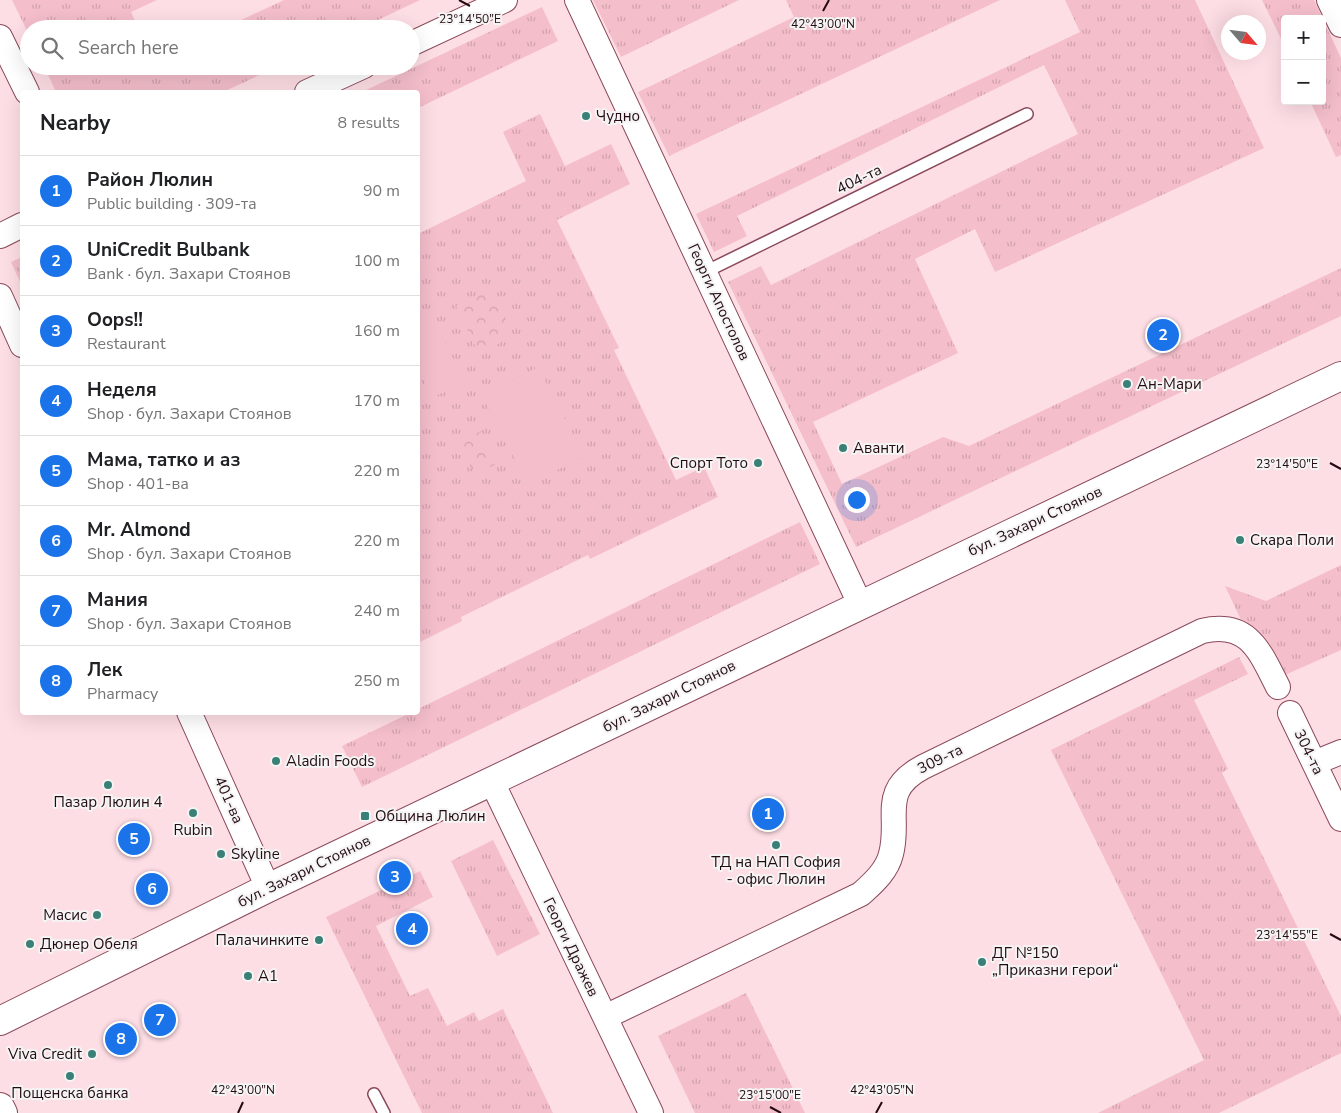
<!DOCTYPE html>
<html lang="en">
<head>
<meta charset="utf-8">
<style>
	:root { --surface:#fff; --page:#f2f2f2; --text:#202124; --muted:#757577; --line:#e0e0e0; --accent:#1a73e8 }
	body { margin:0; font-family:"Nunito Sans",sans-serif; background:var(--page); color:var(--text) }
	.controls { position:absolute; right:15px; top:15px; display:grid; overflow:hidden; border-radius:5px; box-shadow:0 5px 20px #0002 }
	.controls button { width:45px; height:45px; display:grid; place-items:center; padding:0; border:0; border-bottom:1px solid var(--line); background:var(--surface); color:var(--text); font:25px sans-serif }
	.compass { position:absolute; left:1221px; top:15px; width:45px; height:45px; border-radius:50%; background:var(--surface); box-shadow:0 5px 20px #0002; rotate:118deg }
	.you { position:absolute; left:856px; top:499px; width:18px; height:18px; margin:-12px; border:4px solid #fff; border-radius:50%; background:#1a73e8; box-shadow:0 0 0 8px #1a73e833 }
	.badge { display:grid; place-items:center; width:32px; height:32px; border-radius:50%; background:var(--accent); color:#fff; font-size:16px; font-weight:700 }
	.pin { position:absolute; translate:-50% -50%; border:2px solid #fff; box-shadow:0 1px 5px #0006 }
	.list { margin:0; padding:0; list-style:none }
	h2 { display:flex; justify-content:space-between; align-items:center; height:65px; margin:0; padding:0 20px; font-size:21px }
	h2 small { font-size:16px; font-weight:400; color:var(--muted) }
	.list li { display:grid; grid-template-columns:32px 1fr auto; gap:15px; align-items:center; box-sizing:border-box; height:70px; padding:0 20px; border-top:1px solid var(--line) }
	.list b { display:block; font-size:19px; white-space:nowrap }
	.list p { margin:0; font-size:16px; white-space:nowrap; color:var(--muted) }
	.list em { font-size:16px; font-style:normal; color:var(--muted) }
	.icon { flex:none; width:28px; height:28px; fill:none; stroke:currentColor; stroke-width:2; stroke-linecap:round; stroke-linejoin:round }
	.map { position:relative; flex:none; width:1341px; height:1113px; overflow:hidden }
	.search { position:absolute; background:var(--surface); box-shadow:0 5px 20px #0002; left:20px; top:20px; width:400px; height:55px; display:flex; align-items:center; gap:12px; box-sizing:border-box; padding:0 18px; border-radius:28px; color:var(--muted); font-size:19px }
	.panel { position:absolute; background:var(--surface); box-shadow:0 5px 20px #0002; left:20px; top:90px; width:400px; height:625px; border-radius:5px }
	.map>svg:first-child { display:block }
</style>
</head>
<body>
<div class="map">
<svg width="1341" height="1113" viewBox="0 0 1341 1113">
	<defs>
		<pattern id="grass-tufts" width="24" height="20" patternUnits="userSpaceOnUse" patternTransform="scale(1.25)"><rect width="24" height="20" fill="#f4becb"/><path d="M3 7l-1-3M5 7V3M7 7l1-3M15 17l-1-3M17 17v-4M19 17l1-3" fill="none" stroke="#d1a2ad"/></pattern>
		<pattern id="park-crowns" width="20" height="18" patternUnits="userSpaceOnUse" patternTransform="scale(1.25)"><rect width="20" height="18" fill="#f4becb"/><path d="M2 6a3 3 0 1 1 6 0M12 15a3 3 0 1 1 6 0" fill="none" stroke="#d1a2ad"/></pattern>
	</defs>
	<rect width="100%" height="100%" fill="#fedee5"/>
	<path fill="url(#grass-tufts)" d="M12,0H157L131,12L139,29H29V35Z
		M284,0H420L359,29H222Z
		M593,0H739L621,57Z
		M786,0H1000L669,156L638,92L794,17Z
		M1065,0H1195L1264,148L995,272L975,229L915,259L958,353L813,422L842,484L943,437L969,446L1341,268V316L856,547L728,282L761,266L771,285L1078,134L1044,65L737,216L747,236L714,252L696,214L1080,32Z
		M1262,0H1314L1341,58V155L1336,157L1310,101H1322V19H1285V47Z
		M542,7L558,41L418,108V92H362Z
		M44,66H279L223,92H56Z
		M540,114L565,166L611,144L630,184L557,220L619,348L614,350L676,480L704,467L718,497L590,559L588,555L461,617L462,621L418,643V234L526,181L503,132Z
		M22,257V286L11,262Z
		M800,522L820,564L362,787L342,746L410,713L418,712V709Z
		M1341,565V650L1285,675C1274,652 1266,630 1241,620L1225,586L1266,601Z
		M1239,657L1248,674L1194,700L1228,769L1222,773L1341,1016V1053L1219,1113H1098L1204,1060L1051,750Z
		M493,840L540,934L497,956L451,861Z
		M420,871L433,897L376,926L410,996L428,988L447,1026L474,1012L479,1021L503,1009L553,1113H422L326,917Z
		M746,993L805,1113H695L658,1036Z"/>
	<path fill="url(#park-crowns)" d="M491,290L513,336L479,354L456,306Z
		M481,431L498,463L475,475L458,443Z"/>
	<path fill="#f4becb" d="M429,312L465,381L432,398L418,369V319Z
		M538,367L584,456L528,485L482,396Z"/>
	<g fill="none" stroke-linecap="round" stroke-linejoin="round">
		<g stroke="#8a495b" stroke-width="14">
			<path id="lane" d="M705,272L1027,114
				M374,1094L384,1113"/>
		</g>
		<g stroke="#8a495b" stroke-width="26">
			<path id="street" d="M577,0L860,604
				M1329,0L1341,25
				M0,37L27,92
				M411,44L505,0
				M307,92L364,66
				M0,236L22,225
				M0,296L22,345
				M189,712L268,888
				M1290,713L1341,819
				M1314,763L1341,752
				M492,782L651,1113
				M605,1017L861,894C873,883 887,871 891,854C901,817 878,791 923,767L1202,631C1249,620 1260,652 1278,687"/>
		</g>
		<g stroke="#8a495b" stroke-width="30">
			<path id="secondary" d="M0,1021L268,888L1341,376
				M0,1107L3,1113"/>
		</g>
		<use href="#lane" stroke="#fff" stroke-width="11"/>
		<use href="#street" stroke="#fff" stroke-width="24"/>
		<use href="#secondary" stroke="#fff" stroke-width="28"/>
	</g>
	<path fill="none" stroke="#240b12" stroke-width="2" d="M459,0L470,6M823,11L829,0M1330,463L1341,469M1330,934L1341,940M770,1107L781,1113M238,1113L243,1102M876,1113L882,1102"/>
	<g fill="#3b8076" stroke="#f4f4f4" stroke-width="2">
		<circle cx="586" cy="116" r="5"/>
		<circle cx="1127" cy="384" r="5"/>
		<circle cx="843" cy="448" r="5"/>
		<circle cx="758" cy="463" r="5"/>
		<circle cx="1240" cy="540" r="5"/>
		<circle cx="276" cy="761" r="5"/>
		<circle cx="108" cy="785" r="5"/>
		<circle cx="193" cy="813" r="5"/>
		<rect x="360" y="811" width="10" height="10" rx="2.5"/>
		<circle cx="776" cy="845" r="5"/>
		<circle cx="221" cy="854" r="5"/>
		<circle cx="97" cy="915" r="5"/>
		<circle cx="319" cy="940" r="5"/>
		<circle cx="30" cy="944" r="5"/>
		<circle cx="982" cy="962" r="5"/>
		<circle cx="248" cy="976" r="5"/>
		<circle cx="92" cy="1054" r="5"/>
		<circle cx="70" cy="1076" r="5"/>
	</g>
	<g text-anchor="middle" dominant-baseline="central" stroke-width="4" stroke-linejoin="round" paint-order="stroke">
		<g font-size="15" fill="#240b12" stroke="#f4f4f4" text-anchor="start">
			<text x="596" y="116">Чудно</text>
			<text x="1137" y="384">Ан-Мари</text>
			<text x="853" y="448">Аванти</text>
			<text x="748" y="463" text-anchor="end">Спорт Тото</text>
			<text x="1250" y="540">Скара Поли</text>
			<text x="286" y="761">Aladin Foods</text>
			<text x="108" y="802" text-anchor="middle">Пазар Люлин 4</text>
			<text x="375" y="816">Община Люлин</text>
			<text x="193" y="830" text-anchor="middle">Rubin</text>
			<text x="231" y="854">Skyline</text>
			<text x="776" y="862" text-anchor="middle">ТД на НАП София<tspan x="776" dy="17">- офис Люлин</tspan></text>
			<text x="87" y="915" text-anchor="end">Масис</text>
			<text x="309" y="940" text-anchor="end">Палачинките</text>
			<text x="40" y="944">Дюнер Обеля</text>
			<text x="992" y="953">ДГ №150<tspan x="992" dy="17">„Приказни герои“</tspan></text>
			<text x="258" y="976">A1</text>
			<text x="82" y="1054" text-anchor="end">Viva Credit</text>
			<text x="70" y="1093" text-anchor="middle">Пощенска банка</text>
		</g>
		<g font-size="15" fill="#240b12" stroke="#f4f4f4">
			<text transform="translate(859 179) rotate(-26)">404-та</text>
			<text transform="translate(719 302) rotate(65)">Георги Апостолов</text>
			<text transform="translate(1035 521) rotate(-25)">бул. Захари Стоянов</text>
			<text transform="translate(669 696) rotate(-26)">бул. Захари Стоянов</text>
			<text transform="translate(1309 752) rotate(64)">304-та</text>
			<text transform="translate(940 759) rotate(-26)">309-та</text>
			<text transform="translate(229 800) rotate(66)">401-ва</text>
			<text transform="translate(304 871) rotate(-26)">бул. Захари Стоянов</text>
			<text transform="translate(571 947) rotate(64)">Георги Дражев</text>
		</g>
	</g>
	<g font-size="12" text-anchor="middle" fill="#240b12" stroke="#f4f4f4" stroke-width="4" stroke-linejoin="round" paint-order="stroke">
		<text x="470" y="23">23°14'50"E</text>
		<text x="823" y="28">42°43'00"N</text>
		<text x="1287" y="468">23°14'50"E</text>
		<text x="1287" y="939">23°14'55"E</text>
		<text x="243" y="1094">42°43'00"N</text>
		<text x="882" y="1094">42°43'05"N</text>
		<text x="770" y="1099">23°15'00"E</text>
	</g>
</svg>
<div class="controls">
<button>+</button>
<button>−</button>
</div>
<svg class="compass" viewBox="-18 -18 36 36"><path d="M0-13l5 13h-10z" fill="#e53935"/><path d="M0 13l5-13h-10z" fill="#757577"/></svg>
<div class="you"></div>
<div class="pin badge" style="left:768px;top:814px">1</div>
<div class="pin badge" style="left:1163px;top:335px">2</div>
<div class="pin badge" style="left:395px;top:877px">3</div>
<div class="pin badge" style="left:412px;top:929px">4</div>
<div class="pin badge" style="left:134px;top:839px">5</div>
<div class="pin badge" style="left:152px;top:889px">6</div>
<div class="pin badge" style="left:160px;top:1020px">7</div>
<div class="pin badge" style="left:121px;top:1039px">8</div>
<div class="search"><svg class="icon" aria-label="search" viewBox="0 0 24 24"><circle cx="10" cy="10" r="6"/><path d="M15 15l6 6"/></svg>Search here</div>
<section class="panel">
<h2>Nearby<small>8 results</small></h2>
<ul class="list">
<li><span class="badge">1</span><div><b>Район Люлин</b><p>Public building · 309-та</p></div><em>90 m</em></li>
<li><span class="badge">2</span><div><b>UniCredit Bulbank</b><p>Bank · бул. Захари Стоянов</p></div><em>100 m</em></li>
<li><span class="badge">3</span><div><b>Oops!!</b><p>Restaurant</p></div><em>160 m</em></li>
<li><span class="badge">4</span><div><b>Неделя</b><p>Shop · бул. Захари Стоянов</p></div><em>170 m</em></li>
<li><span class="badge">5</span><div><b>Мама, татко и аз</b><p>Shop · 401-ва</p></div><em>220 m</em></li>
<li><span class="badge">6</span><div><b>Mr. Almond</b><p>Shop · бул. Захари Стоянов</p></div><em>220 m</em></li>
<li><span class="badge">7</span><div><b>Мания</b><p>Shop · бул. Захари Стоянов</p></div><em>240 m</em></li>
<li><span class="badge">8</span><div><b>Лек</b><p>Pharmacy</p></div><em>250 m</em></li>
</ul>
</section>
</div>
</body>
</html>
